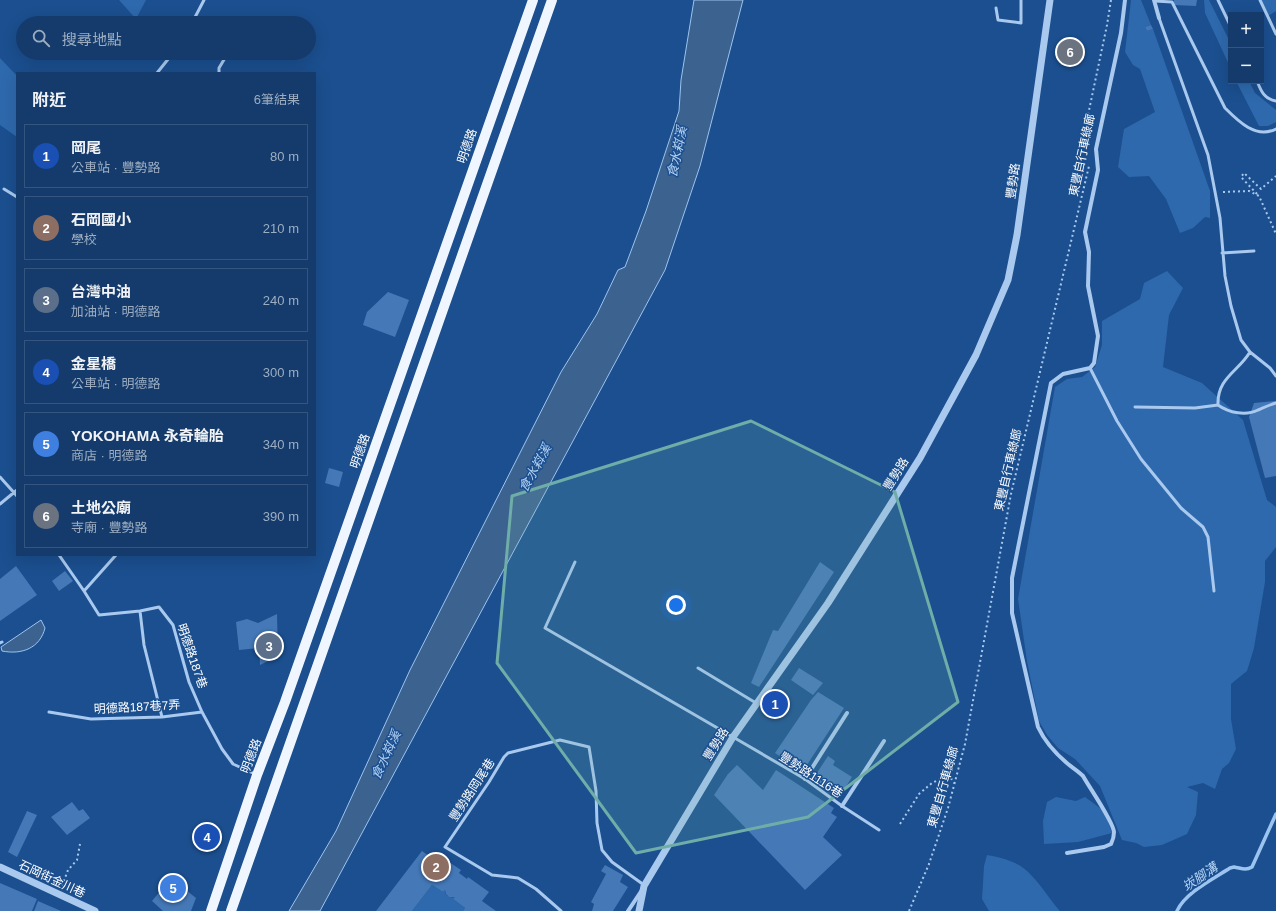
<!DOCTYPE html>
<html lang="zh-TW">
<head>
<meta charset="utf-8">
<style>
	:root { --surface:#143b6b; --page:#214673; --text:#f1f3f6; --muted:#9dadc1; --line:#33557e; --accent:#ffd166 }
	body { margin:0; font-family:Helvetica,"Noto Sans TC",sans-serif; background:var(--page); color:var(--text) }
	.controls { position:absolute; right:12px; top:12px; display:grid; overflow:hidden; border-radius:0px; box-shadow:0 4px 16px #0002 }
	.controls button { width:36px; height:36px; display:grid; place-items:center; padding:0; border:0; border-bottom:1px solid var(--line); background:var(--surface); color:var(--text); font:20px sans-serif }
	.you { position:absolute; left:676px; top:605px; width:14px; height:14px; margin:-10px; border:3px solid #fff; border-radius:50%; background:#1a73e8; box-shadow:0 0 0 6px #1a73e833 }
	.badge { display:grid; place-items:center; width:26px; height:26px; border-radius:50%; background:var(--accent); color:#fff; font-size:13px; font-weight:700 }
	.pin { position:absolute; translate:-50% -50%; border:2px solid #fff; box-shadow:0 1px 4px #0006 }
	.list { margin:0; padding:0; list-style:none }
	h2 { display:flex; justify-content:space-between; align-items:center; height:52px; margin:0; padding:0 16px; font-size:17px }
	h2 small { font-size:13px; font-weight:400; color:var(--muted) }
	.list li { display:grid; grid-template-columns:26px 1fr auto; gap:12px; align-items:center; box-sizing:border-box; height:64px; margin:0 8px 8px; padding:0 8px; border:1px solid var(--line); border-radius:0px }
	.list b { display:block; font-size:15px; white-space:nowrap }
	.list p { margin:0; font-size:13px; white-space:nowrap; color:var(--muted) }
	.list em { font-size:13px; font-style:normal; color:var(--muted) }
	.icon { flex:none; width:22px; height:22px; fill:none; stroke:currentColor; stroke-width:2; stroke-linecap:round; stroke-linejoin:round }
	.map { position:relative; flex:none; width:1276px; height:911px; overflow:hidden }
	.search { position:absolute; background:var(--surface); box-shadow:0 4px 16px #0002; left:16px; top:16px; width:300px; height:44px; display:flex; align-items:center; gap:10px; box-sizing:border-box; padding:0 14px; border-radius:22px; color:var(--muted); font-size:15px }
	.panel { position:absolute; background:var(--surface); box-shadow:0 4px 16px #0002; left:16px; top:72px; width:300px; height:484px; border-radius:0px }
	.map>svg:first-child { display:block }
</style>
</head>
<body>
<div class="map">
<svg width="1276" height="911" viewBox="0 0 1276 911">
	<rect width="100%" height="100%" fill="#1b4f8f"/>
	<path fill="#2e69ad" d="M119,0H146L136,19Z
		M1131,0H1141L1151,25L1145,27L1147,31L1153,29L1210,191V218L1205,217L1193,228L1180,233L1166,199L1149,176L1129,177L1118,167L1124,129L1155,112L1140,69L1133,65L1125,52Z
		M1204,0H1209L1231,44V69L1205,13Z
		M1261,0H1276V11L1268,16Z
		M0,58L17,76V137L0,125Z
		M1236,81H1249L1255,93L1276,110V122L1268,126H1259Z
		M1167,271L1183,288L1169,315L1163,367L1202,383L1243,420L1267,500L1276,507V547L1265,561V582L1254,648L1247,671L1231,684V719L1236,749L1229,763L1222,769L1215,789L1203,783L1187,787L1198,792L1196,815L1187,834L1162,845L1144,847L1136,843L1122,840L1100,786L1075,759L1058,748L1047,735L1039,721L1027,661L1018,599L1055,387L1067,379L1082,377L1095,367L1102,345V321L1140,299L1144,283Z
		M1056,797L1076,801L1085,797L1104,811L1112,833L1078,842L1044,844L1043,821L1047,802Z
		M987,855C1003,858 1020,862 1031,875C1042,886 1050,900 1060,911H989L982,899L984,866Z
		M432,885L443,892L445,890C445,896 449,898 455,897L453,899L465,908L463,911H412Z"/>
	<path fill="#3c6290" stroke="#9cc4f0" d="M694,0H743L700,166L665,270L320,911H289L336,831L410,670L561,372L597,314L618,270L625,267L646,211L679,111L681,80Z
		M41,620L45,628C40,648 22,655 2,651L1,647Z"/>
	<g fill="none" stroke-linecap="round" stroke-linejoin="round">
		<path stroke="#9cc4f0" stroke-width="3.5" d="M1177,911C1185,893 1213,879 1230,868L1234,867C1241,868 1245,871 1252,867L1276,814"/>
	</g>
	<path fill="#4478b7" d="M1174,0H1197L1196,6L1174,5Z
		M1151,25L1153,29L1147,31L1145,27Z
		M388,292L409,300L395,337L363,325L367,312Z
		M1276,401V476L1265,478L1249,417L1254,403Z
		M329,468L343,472L339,487L325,483Z
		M820,562L834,572L759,687L751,683L773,630L778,631Z
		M16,566L37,595L0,621V579Z
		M65,571L73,581L59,591L52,581Z
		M277,614L278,656L260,665L259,648L239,650L236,622L247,619L258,623Z
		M799,668L823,683L813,695L791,680Z
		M818,692L844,708L803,771L775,753L811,700Z
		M828,756L835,761L833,765L852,777L840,796L813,779Z
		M737,765L763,790L776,770L834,808L831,813L837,817L823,837L842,855L805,890L714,795L728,774Z
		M72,802L79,811L83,809L90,818L67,835L51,817Z
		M27,811L37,815L17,857L8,852Z
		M422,851L441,865L446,860L461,870L459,873L467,879L468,877L489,892L482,901L496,911H463L465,908L453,899L455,897H449L446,894L445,890L443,892L432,885L412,911H376Z
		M605,865L623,875L620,882L628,887L613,911H592L594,904L591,902L606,874L601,871Z
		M171,878L196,898L191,911H163L152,901Z
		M0,883L37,899L32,911H0Z
		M38,901L61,911H34Z"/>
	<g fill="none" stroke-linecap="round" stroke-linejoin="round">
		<path stroke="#a9c9ee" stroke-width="2" stroke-dasharray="2 3" stroke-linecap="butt" d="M1089,143L1084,134L1107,25L1111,0
			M1223,192L1249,191L1259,196L1276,234
			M1257,194L1241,177L1244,173L1261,189L1276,176
			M900,824L919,794L932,783L949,775L954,783
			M62,886L68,870L77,860L80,844
			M909,911L929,864L948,808L965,744L1011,494L1089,166"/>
		<path stroke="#a9c9ee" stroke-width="3" d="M1218,0L1231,27
			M1260,0L1276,34
			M1155,1L1172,2L1225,108C1239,122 1256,139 1276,129
			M996,8L998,20L1021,23V0
			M1159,18L1208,155L1220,218L1225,276L1231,306L1241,340L1250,352L1270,368L1276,376
			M192,23L204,0
			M157,73L173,53
			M219,73V68L228,53
			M1257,81C1261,91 1264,99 1276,101
			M4,189L17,197
			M1222,253L1254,251
			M1250,352C1238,372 1217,378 1218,405C1229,413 1246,416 1258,410C1265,407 1269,405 1276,403
			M1090,368L1117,421L1141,459L1181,508L1203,527L1208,537L1214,591
			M1135,407L1195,408L1218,405
			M0,477L17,496
			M0,504L17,490
			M59,555L84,591L99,615L140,611L159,607L173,625L189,682L202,712L222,749L233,764L255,774
			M575,562L545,628L733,737L805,779L842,806L879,830
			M84,591L116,555
			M140,611L144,645L162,717
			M0,643L2,642
			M698,668L756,703
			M49,712L91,719L162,717L202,712
			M561,911L536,889L518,878L492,875L445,847L489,782L504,757L508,753L560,740L589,747L596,791L597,823L602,850L612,862L644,885"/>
		<path stroke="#a9c9ee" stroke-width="4" d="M1154,0L1159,18
			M805,779L847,713
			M842,806L884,741
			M1067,853L1104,847L1111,844C1113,840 1114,836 1114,832C1113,821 1089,787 1083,776C1078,771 1073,768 1068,764C1056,754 1044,740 1038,727L1012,613V578L1051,383L1063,374L1090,368L1094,363L1098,336L1088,286L1089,252L1085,232L1098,170L1096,149L1121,33L1125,0
			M628,911L642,890"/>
		<path stroke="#a9c9ee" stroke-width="7" d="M0,867L95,911
			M639,911L644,886L733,737L828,603L920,458L976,355L1008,280L1017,235L1050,0"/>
		<path stroke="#f0f6ff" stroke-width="10" d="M211,911L257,775L285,702L533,0
			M231,911L552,0"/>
	</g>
	<path fill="#6fada8" fill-opacity="0.2" stroke="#6fada8" stroke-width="3" stroke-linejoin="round" d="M751,421L895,492L958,702L808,817L636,853L497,663L512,496Z"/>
	<g text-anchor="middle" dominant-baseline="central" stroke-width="3" stroke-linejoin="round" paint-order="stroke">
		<g font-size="12" fill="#fff" stroke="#1b4f8f">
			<text transform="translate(467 146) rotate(-71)">明德路</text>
			<text transform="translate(1082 155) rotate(-78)">東豐自行車綠廊</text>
			<text transform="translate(1013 181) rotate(-82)">豐勢路</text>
			<text transform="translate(360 451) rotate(-71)">明德路</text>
			<text transform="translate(1008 470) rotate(-77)">東豐自行車綠廊</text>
			<text transform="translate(896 474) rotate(-58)">豐勢路</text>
			<text transform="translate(192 656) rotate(71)">明德路187巷</text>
			<text transform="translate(137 707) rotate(-3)">明德路187巷7弄</text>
			<text transform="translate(716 744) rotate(-58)">豐勢路</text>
			<text transform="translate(251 756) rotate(-69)">明德路</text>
			<text transform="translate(811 775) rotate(33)">豐勢路1116巷</text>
			<text transform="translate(943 787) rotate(-74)">東豐自行車綠廊</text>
			<text transform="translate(472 790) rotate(-57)">豐勢路岡尾巷</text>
			<text transform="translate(52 879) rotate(25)">石岡街金川巷</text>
		</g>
		<g font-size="13" font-style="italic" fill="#b5d3f5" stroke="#1b4f8f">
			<text transform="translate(677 152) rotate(-78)">食水嵙溪</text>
			<text transform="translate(535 468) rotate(-61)">食水嵙溪</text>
			<text transform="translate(386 755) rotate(-65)">食水嵙溪</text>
			<text transform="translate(1200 877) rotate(-35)">崁腳溝</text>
		</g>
	</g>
</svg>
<div class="controls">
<button>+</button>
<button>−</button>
</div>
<div class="you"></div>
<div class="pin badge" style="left:775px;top:704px;background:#1a4fb4">1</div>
<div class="pin badge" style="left:436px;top:867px;background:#8d6e63">2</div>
<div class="pin badge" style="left:269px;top:646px;background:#5c6f8a">3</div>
<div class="pin badge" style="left:207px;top:837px;background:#1a4fb4">4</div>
<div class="pin badge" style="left:173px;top:888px;background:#3f7fe0">5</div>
<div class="pin badge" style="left:1070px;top:52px;background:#6b7280">6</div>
<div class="search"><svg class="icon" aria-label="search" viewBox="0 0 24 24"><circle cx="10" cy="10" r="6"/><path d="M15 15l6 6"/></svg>搜尋地點</div>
<section class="panel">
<h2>附近<small>6筆結果</small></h2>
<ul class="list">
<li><span class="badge" style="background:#1a4fb4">1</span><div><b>岡尾</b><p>公車站 · 豐勢路</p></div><em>80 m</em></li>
<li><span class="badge" style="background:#8d6e63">2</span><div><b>石岡國小</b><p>學校</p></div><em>210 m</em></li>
<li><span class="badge" style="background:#5c6f8a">3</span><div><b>台灣中油</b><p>加油站 · 明德路</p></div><em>240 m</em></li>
<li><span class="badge" style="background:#1a4fb4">4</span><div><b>金星橋</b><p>公車站 · 明德路</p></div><em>300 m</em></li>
<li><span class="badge" style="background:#3f7fe0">5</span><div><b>YOKOHAMA 永奇輪胎</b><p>商店 · 明德路</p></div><em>340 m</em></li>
<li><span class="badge" style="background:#6b7280">6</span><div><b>土地公廟</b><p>寺廟 · 豐勢路</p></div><em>390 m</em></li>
</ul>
</section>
</div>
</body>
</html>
